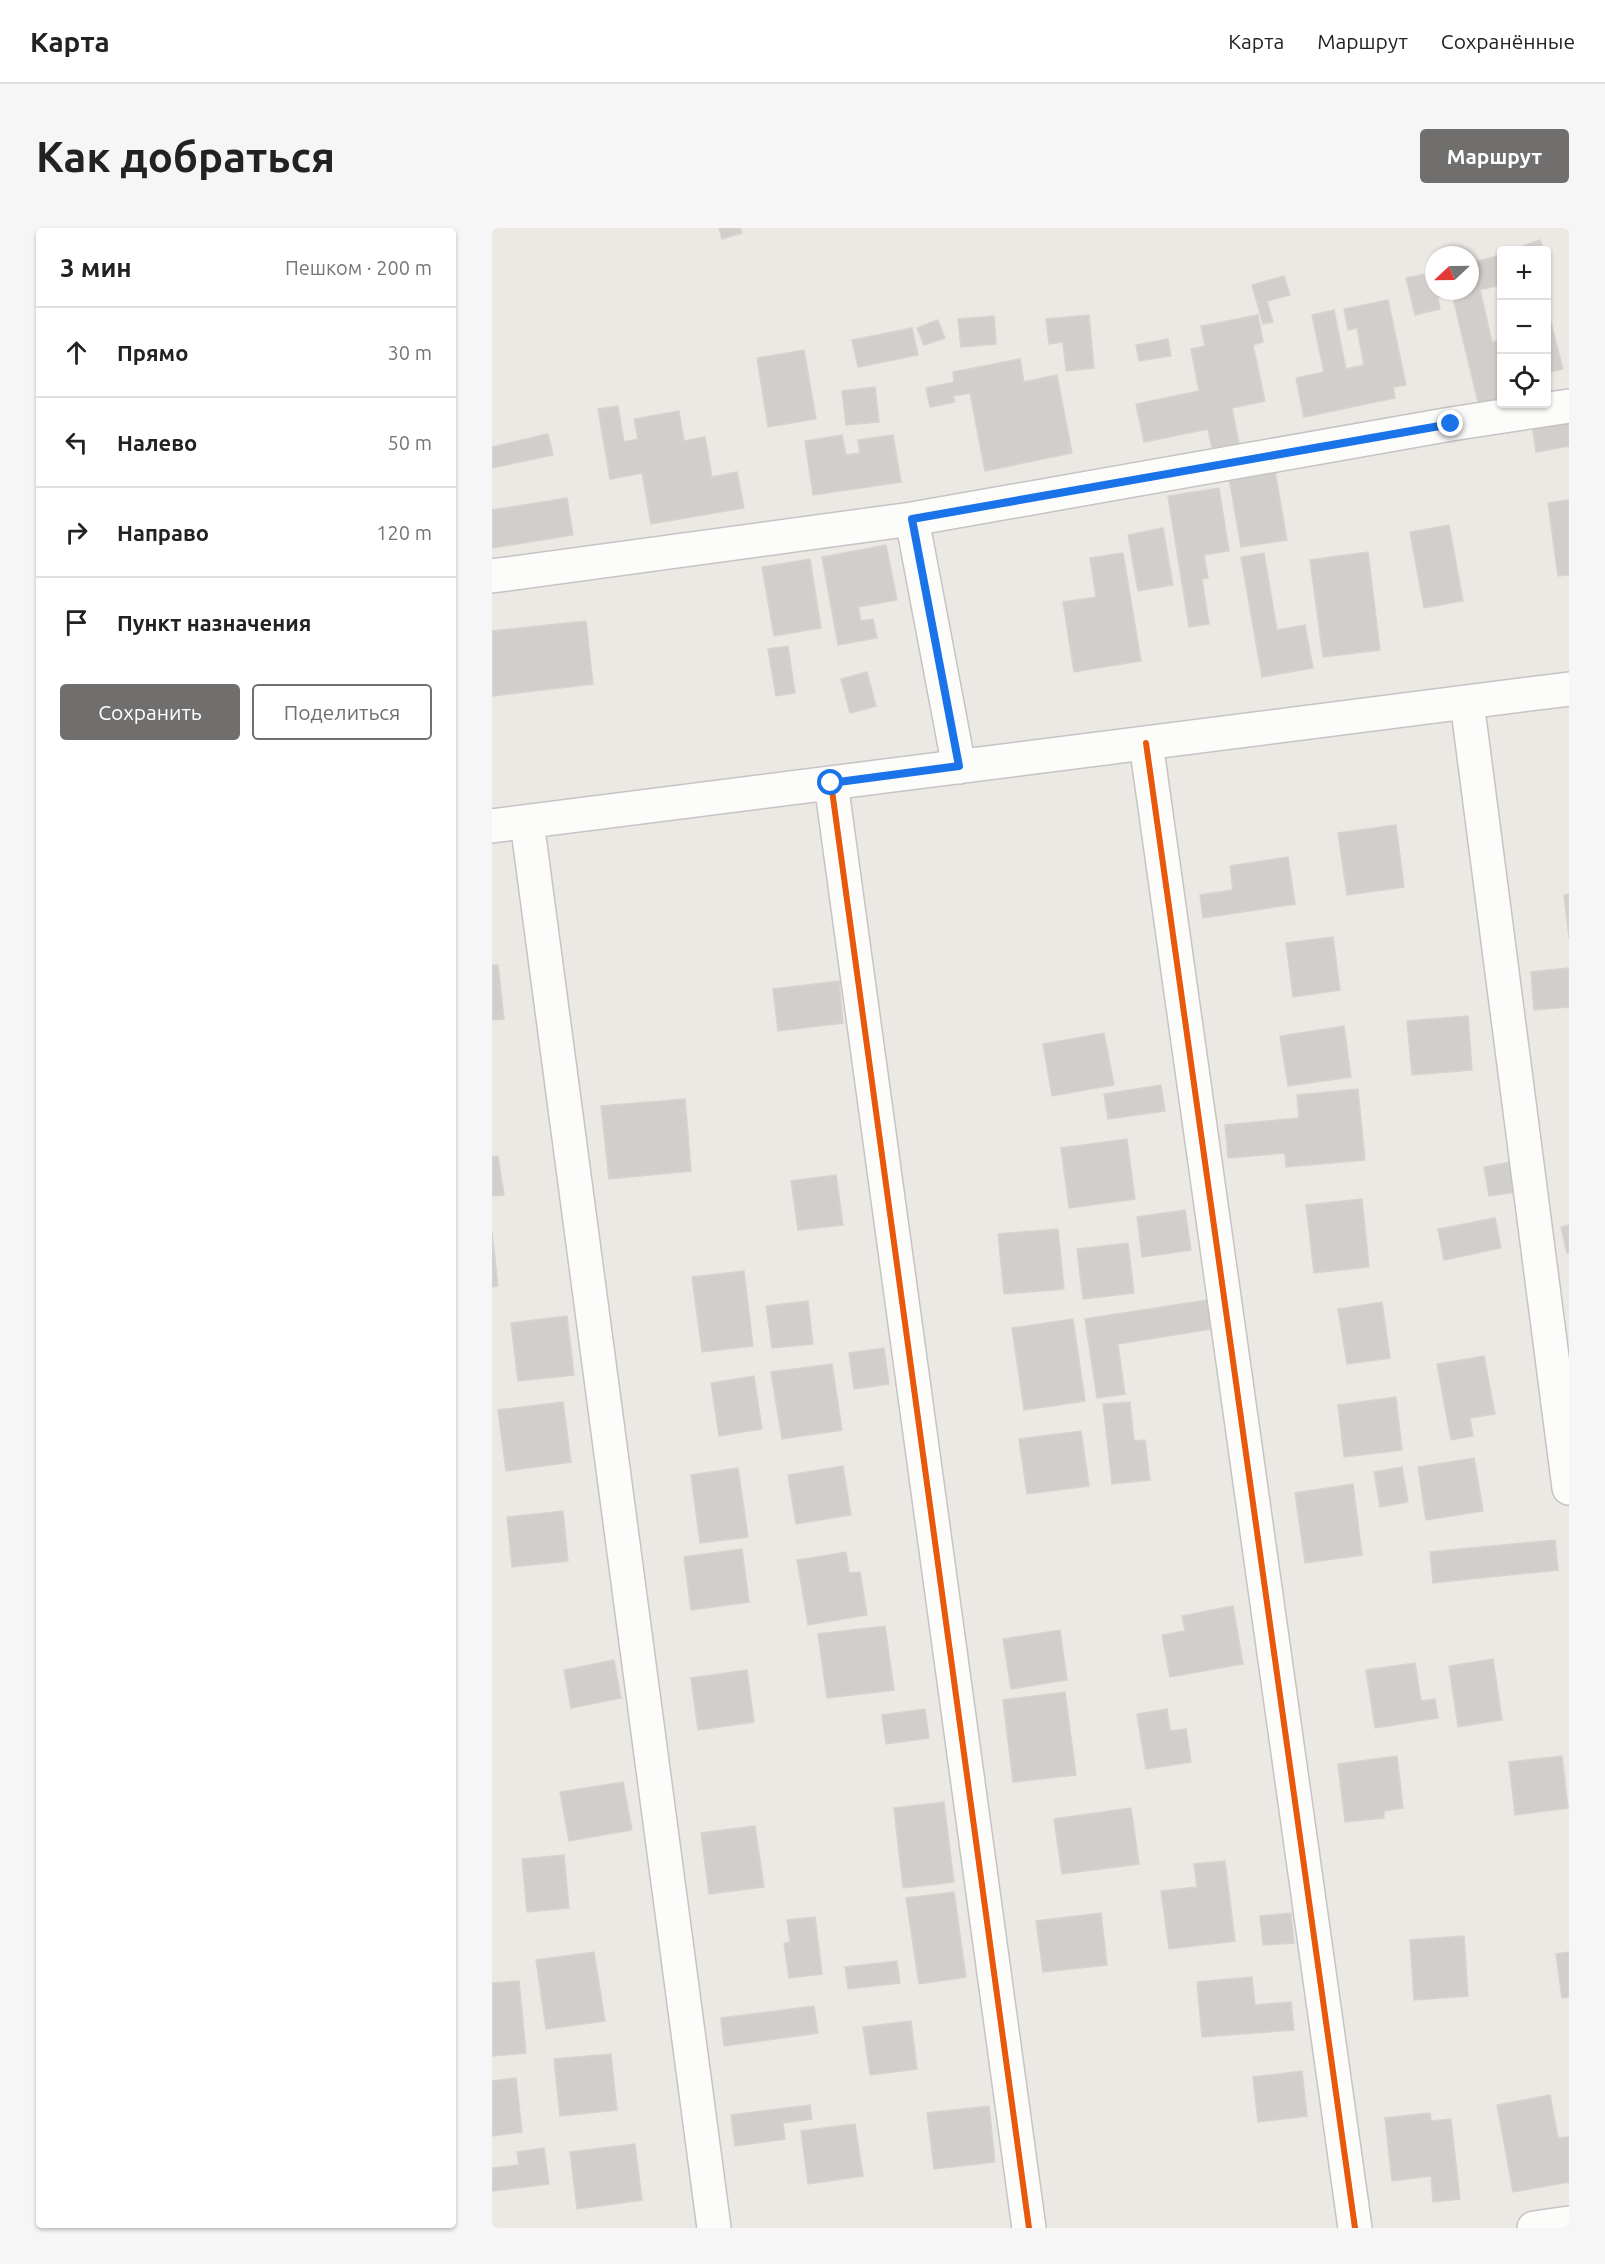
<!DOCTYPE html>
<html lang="ru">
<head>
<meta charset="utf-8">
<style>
	:root { --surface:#fff; --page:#f6f6f6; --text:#222; --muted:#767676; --line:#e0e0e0; --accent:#706f6e }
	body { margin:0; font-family:Ubuntu,sans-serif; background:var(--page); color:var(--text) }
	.controls { position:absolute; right:18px; top:18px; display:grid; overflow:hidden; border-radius:6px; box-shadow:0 2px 4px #0004 }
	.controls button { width:54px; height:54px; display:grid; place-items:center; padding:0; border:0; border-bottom:2px solid var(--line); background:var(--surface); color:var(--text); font:30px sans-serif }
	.compass { position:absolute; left:933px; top:18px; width:54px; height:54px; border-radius:50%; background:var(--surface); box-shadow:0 2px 4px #0004; rotate:248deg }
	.stop { position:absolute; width:18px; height:18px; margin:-14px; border:4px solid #1a73e8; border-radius:50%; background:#fff }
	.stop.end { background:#1a73e8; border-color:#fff; box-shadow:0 2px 6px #0008 }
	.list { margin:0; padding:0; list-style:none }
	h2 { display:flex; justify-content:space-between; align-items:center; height:78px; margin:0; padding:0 24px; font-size:26px }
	h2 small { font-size:20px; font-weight:400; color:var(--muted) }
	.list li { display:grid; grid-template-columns:39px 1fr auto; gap:18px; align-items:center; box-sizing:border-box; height:90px; padding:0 24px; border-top:2px solid var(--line) }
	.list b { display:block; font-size:22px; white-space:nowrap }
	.list em { font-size:20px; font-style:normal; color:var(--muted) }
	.actions { display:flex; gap:12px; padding:18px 24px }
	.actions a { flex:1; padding:14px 0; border:2px solid var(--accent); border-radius:6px; text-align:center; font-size:21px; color:var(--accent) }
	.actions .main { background:var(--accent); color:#fff }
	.icon { flex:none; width:33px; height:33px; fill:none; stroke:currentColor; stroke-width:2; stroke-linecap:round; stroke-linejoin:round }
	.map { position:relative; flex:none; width:1077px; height:2000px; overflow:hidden; border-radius:6px }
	header { display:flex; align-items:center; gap:36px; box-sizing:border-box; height:84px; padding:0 30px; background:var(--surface); border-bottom:2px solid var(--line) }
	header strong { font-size:28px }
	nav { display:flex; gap:33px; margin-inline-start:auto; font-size:21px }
	.intro { display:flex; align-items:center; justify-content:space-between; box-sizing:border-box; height:144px; padding:0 36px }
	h1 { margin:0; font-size:42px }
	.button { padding:15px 27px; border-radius:6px; background:var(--accent); color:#fff; font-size:21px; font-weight:700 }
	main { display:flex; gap:36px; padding:0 36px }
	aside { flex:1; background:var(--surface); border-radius:6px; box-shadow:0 2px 4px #0004 }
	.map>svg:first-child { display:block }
</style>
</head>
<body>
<header>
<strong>Карта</strong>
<nav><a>Карта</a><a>Маршрут</a><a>Сохранённые</a></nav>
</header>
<div class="intro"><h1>Как добраться</h1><a class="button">Маршрут</a></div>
<main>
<aside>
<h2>3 мин<small>Пешком · 200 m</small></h2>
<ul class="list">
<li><svg class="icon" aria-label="ahead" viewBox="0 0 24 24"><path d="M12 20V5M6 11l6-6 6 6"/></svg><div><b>Прямо</b></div><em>30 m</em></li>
<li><svg class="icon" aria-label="left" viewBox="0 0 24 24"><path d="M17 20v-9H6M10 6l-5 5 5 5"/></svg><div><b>Налево</b></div><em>50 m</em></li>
<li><svg class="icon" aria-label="right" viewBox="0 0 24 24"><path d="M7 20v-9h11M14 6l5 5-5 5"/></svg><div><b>Направо</b></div><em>120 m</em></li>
<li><svg class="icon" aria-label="arrive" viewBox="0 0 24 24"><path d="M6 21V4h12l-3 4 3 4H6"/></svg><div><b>Пункт назначения</b></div></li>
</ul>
<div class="actions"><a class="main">Сохранить</a><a>Поделиться</a></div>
</aside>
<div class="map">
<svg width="1077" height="2000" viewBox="0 0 1077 2000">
	<rect width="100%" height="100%" fill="#ece8e4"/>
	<path fill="#d1cecb" stroke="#d7d4d0" stroke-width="1.5" d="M227,0H248L250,5L230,11Z
		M1048,12L1052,22H1019Z
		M1006,28L1010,44V60L1008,57L988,62L1000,114L1010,112V172L987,178L960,66L946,70L948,81L923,87L914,50L942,44V63H978V35Z
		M792,48L798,67L775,73L781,94L771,96L760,57Z
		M896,72L914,157L901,159L903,170L812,189L804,150L832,144L820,87L842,82L854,141L872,137L865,100L856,102L852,81Z
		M1054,76L1071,141L1054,145Z
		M597,87L602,140L574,143L571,114L557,116L554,91Z
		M766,87L771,114L761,117L773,173L740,180L747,216L720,221L716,201L652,214L644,176L707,163L699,121L713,118L709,98Z
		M502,88L504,116L469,119L466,91Z
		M446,92L453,110L432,117L425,100Z
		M420,100L426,127L366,139L360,112Z
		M676,111L679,128L647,133L644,117Z
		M312,122L324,191L276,199L265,130Z
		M528,131L532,154L565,147L580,225L493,243L478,165L461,168L463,174L438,179L434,160L462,154L461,144Z
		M383,159L387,194L354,197L350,163Z
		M126,178L132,214L146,211L142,191L187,183L192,213L213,209L220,249L245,244L252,280L159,296L150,245L118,251L106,181Z
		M1077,190V218L1044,224L1040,197Z
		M56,206L61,227L0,240V219Z
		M350,207L354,227L368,225L366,212L401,207L409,254L321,267L313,213Z
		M783,243L795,312L749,319L737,250Z
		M727,260L737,323L712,327L716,350L710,351L717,396L697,399L676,268Z
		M75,270L81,307L0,320V282Z
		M1077,272V347L1066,348L1056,275Z
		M957,297L971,373L932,380L918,304Z
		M671,300L681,357L646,363L636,307Z
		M394,317L405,372L366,379L369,393L381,391L385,410L346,417L330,329Z
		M876,324L888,422L831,429L818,332Z
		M631,325L649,433L582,444L571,374L604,369L598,330Z
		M772,325L785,402L813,397L821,440L770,449L749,329Z
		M318,331L329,400L282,408L270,339Z
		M94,393L101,456L0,468V403Z
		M296,418L303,465L284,468L276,421Z
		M375,444L384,478L358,485L349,451Z
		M904,597L912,659L855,667L846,605Z
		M796,629L803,676L711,690L708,667L741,662L738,638Z
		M1077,666V710L1072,667Z
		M841,709L848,762L801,769L794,715Z
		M0,737H6L12,791L0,792Z
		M1076,740L1077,779L1042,782L1039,744Z
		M347,753L351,795L286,803L281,761Z
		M976,788L980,842L920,847L915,793Z
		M852,798L859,849L796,858L788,808Z
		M612,805L622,857L560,868L551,816Z
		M669,857L673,883L616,891L612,866Z
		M866,861L873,932L794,939L793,925L736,930L733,897L807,890L805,867Z
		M193,871L199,943L117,951L109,878Z
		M635,911L643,971L577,980L569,920Z
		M6,928L12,967L0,968V929Z
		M1019,934L1024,964L997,968L992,939Z
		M344,947L351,997L306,1002L299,953Z
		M870,971L877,1039L822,1045L814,977Z
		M693,982L699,1022L650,1029L645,989Z
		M1003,990L1009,1020L952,1032L946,1001Z
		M1077,997V1025H1075L1069,999Z
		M566,1001L572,1061L512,1066L506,1006Z
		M0,1003L6,1058L0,1059Z
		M636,1015L642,1065L591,1071L585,1021Z
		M252,1043L261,1118L210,1124L200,1049Z
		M721,1071L726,1100L626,1116L633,1166L605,1170L593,1091Z
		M316,1073L321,1116L280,1120L274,1078Z
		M890,1074L898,1130L855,1136L846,1081Z
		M75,1088L82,1147L26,1153L19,1095Z
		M581,1091L593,1173L532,1182L520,1100Z
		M392,1120L397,1156L362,1161L357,1125Z
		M992,1128L1003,1186L978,1190L981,1208L959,1212L945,1136Z
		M340,1136L350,1202L290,1211L279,1144Z
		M262,1148L270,1201L227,1208L219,1155Z
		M904,1169L910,1222L852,1229L846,1177Z
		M71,1174L79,1234L14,1243L6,1182Z
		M638,1174L642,1213L653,1212L658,1252L620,1256L611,1176Z
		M589,1203L597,1258L535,1266L527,1211Z
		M982,1230L991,1283L934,1292L926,1239Z
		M351,1238L359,1287L304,1296L296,1247Z
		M910,1239L916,1274L888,1279L882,1244Z
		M246,1240L256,1309L208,1315L199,1247Z
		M861,1256L870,1327L813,1335L803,1265Z
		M71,1283L76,1333L20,1339L15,1289Z
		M1063,1312L1066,1342L941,1355L938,1324Z
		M250,1321L257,1374L199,1382L192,1329Z
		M354,1324L357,1345L368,1344L375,1387L316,1397L305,1332Z
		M741,1378L751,1436L678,1449L670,1407L693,1403L690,1388Z
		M393,1398L402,1462L335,1470L326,1406Z
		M568,1402L575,1452L519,1461L511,1411Z
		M1001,1431L1010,1492L966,1499L957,1438Z
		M122,1432L129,1470L79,1480L72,1442Z
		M923,1435L929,1473L943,1471L946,1490L883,1500L874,1442Z
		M255,1442L262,1494L206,1502L199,1450Z
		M573,1464L584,1547L521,1554L511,1472Z
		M433,1481L437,1510L394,1516L390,1487Z
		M675,1481L678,1503L694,1501L699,1534L654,1541L645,1486Z
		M905,1528L911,1580L892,1583V1590L853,1594L846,1536Z
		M1070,1528L1076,1580L1023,1587L1017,1534Z
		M131,1554L140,1602L77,1613L68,1564Z
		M452,1574L462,1654L411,1660L402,1580Z
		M639,1580L647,1636L570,1646L562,1591Z
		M263,1598L272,1659L217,1666L209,1605Z
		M72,1627L77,1680L35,1684L30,1631Z
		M733,1633L743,1713L677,1721L669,1663L705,1659L702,1636Z
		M462,1664L474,1749L427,1756L414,1670Z
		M609,1685L615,1737L551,1744L544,1693Z
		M799,1685L802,1715L771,1717L768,1688Z
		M323,1689L330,1746L297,1750L292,1715L298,1714L295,1692Z
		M972,1708L976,1768L922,1772L918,1712Z
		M102,1724L113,1793L54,1801L44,1732Z
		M1077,1724V1769L1070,1770L1064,1726Z
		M405,1733L408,1755L356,1761L353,1739Z
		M760,1749L763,1777L799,1774L802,1802L710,1809L705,1754Z
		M27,1753L34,1825L0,1828V1755Z
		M322,1778L326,1805L232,1818L229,1790Z
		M419,1793L425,1841L378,1847L371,1799Z
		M119,1826L125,1882L68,1888L62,1831Z
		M810,1843L815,1888L766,1894L761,1849Z
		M24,1850L30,1904L0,1908V1853Z
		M1058,1867L1066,1910L1077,1909V1954L1021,1964L1005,1877Z
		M318,1877L320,1891L291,1895L293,1911L243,1918L239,1887Z
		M497,1878L503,1934L442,1941L435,1885Z
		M938,1885L939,1893L959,1891L968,1971L941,1974L939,1948L900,1953L893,1890Z
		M363,1896L371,1948L316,1956L309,1903Z
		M143,1916L150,1972L85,1981L78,1924Z
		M52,1920L57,1956L0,1963V1940L27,1937L25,1924Z"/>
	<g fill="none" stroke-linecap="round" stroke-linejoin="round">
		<g stroke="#c5c4c5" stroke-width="36">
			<path id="minor" d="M420,291L467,539
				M0,348L420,291L959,196L1077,178
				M975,474L1077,1260
				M654,515L863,2000
				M339,555L537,2000
				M35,594L222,2000
				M0,598L1077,461
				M1042,2000L1077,1995"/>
		</g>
		<use href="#minor" stroke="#fcfcfb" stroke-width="33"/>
		<g stroke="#fff" stroke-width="10">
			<path id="cycleway" d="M654,515L863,2000
				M339,555L537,2000"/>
		</g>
		<use href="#cycleway" stroke="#e8590c" stroke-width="6"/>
	</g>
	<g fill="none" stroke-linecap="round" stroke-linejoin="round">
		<path stroke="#1a73e8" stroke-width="8" d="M339,555L467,538L420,291L959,196"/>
	</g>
</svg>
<div class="controls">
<button>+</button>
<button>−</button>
<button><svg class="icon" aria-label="locate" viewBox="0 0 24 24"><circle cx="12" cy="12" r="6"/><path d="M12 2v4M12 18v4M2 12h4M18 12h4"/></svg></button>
</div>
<svg class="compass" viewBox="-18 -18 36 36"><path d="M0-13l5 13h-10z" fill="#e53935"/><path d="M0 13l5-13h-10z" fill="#767676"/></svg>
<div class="stop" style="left:339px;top:555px"></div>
<div class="stop end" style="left:959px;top:196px"></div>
</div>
</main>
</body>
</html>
